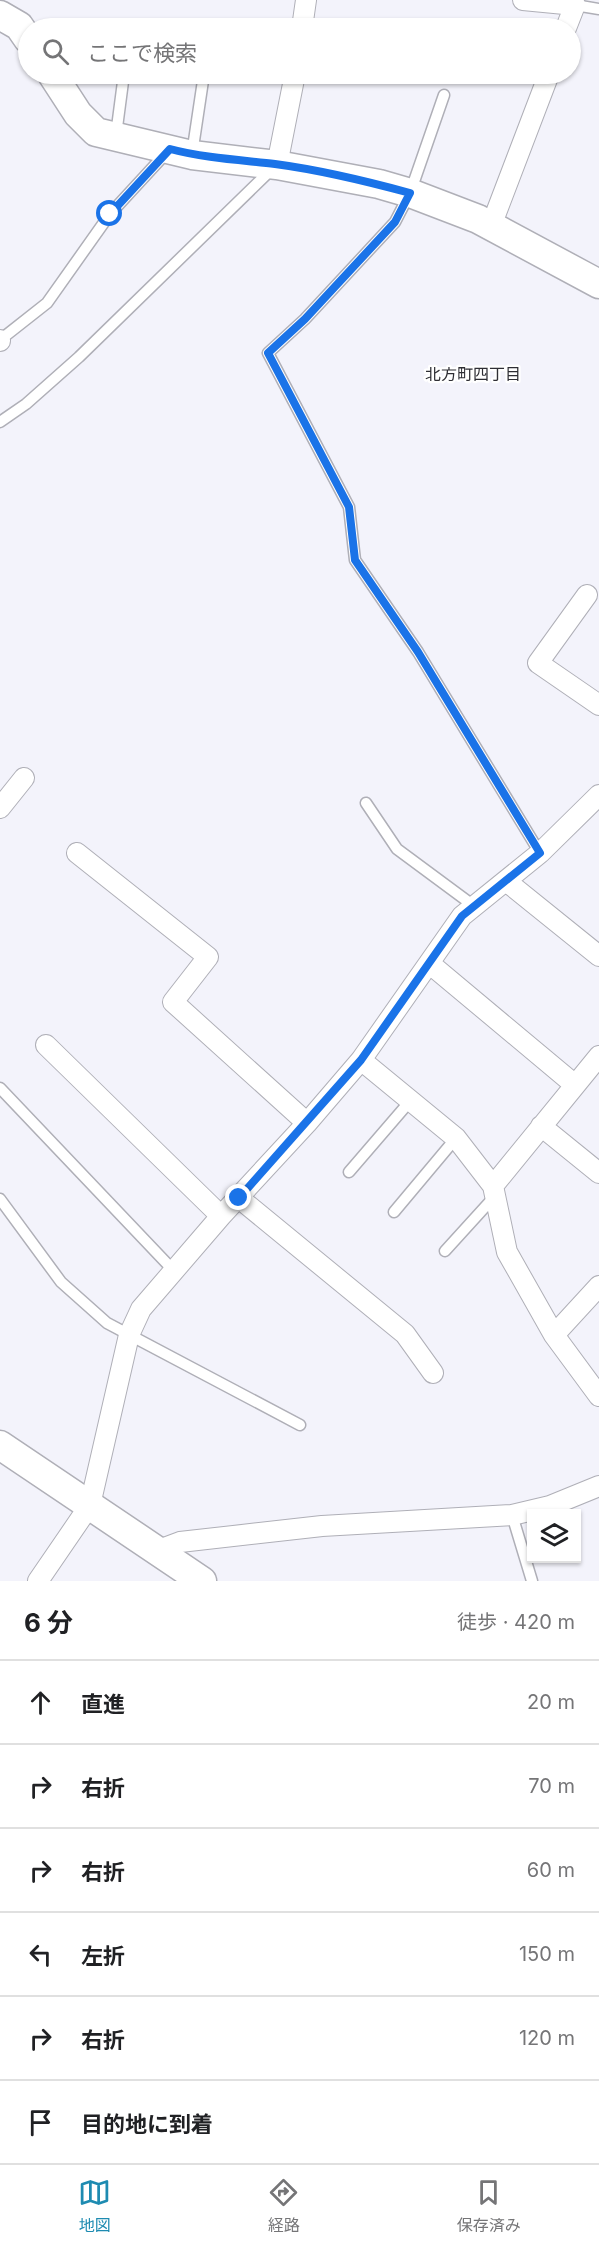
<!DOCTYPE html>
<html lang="ja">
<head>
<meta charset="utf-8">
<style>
	:root { --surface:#fff; --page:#f2f2f2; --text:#202124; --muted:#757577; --line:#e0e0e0; --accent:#1e8bb1 }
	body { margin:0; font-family:Inter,"Noto Sans JP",sans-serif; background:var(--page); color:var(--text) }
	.controls { position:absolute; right:18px; bottom:18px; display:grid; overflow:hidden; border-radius:0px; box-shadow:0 2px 4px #0004 }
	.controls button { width:54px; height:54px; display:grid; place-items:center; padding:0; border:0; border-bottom:2px solid var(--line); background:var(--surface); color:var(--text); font:30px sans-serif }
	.stop { position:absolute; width:18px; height:18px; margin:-14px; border:4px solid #1a73e8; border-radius:50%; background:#fff }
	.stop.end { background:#1a73e8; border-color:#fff; box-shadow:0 2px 6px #0008 }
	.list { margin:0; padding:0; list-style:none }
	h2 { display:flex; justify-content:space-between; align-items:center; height:78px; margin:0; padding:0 24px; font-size:26px }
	h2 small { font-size:20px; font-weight:400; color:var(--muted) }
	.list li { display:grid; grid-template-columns:39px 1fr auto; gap:18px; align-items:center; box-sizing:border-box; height:84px; padding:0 24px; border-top:2px solid var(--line) }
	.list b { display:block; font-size:22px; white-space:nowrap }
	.list em { font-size:20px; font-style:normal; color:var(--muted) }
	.icon { flex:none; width:33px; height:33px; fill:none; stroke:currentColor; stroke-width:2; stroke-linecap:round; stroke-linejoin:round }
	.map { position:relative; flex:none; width:599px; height:1581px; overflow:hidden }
	.search { position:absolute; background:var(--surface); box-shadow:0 2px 4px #0004; left:18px; right:18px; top:18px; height:66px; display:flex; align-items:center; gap:15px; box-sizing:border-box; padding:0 21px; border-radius:33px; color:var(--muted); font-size:22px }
	.sheet { height:582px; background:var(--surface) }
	nav { display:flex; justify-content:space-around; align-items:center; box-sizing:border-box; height:84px; border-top:2px solid var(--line); background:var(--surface); font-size:16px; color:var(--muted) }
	nav a { display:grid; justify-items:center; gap:3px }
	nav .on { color:var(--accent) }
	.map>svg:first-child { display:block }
</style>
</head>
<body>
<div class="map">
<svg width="599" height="1581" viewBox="0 0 599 1581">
	<rect width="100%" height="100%" fill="#f3f3fb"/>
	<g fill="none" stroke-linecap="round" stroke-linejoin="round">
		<g stroke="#afafb7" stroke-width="13">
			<path id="lane" d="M575,5L599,9
				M444,95L410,193L395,222L305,319L268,353L349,507L355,560L418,652L540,853
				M116,135L124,74
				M192,154L204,74
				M0,340L47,303L110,214L168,151
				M0,422L26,404L79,357L272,169
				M366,803L397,849L474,906
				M0,1088L174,1271
				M349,1172L411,1100
				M0,1199L61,1282L107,1323L300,1425
				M394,1212L456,1138
				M445,1251L495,1196
				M512,1515L532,1581"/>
		</g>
		<g stroke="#afafb7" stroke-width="22">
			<path id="street" d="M523,0L575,5L566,28
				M302,28L306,0
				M277,165L295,74
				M491,226L549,74
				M0,341V340
				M587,595L538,663L599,705
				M0,808L24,778
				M77,853L208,957L173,1002L307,1123
				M506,881L599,956
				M429,963L575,1085
				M46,1045L221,1216
				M361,1060L456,1138L493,1186L507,1252L554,1335L599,1396
				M541,1126L599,1173
				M493,1186L599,1056
				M239,1198L405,1334L433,1373
				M554,1335L599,1286
				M156,1551L180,1542L322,1526L512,1515L550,1506L599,1486
				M38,1581L90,1505L129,1335L141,1309L221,1216L307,1123L361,1060L462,916L540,853L599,795"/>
		</g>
		<g stroke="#afafb7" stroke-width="31">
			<path id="secondary" d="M0,15L19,26L28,39
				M52,74L78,114L96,132L192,155L277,165L379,184L410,193L478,219L599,284
				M0,1445L202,1581"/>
		</g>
		<use href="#lane" stroke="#fff" stroke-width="10"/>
		<use href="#street" stroke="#fff" stroke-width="20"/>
		<use href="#secondary" stroke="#fff" stroke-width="28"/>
	</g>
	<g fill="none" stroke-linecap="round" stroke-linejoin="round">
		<path stroke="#1a73e8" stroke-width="8" d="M110,214L170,149C204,158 240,160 275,164C320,170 366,181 410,193L395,222L305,319L268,353L349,507L355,560L418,652L540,853L462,916L361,1060L239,1198"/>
	</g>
	<g text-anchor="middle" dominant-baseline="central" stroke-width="4.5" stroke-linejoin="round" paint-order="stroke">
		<g font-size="16" fill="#2e2e34" stroke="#fff">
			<text x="473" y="374">北方町四丁目</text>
		</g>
	</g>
</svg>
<div class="controls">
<button><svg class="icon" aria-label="layers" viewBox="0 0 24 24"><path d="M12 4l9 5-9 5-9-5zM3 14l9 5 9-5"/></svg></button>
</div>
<div class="stop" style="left:110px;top:214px"></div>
<div class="stop end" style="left:239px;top:1198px"></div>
<div class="search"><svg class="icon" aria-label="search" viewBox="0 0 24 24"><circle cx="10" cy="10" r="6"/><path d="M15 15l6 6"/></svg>ここで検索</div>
</div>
<section class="sheet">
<h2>6 分<small>徒歩 · 420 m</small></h2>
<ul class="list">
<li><svg class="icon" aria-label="ahead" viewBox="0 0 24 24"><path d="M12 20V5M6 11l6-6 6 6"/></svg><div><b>直進</b></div><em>20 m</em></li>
<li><svg class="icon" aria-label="right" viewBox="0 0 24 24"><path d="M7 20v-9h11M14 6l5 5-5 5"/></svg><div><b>右折</b></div><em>70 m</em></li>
<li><svg class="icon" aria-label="right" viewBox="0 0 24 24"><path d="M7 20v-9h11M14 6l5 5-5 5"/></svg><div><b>右折</b></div><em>60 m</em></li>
<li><svg class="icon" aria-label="left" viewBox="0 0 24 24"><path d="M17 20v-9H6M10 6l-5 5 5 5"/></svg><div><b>左折</b></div><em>150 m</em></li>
<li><svg class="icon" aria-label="right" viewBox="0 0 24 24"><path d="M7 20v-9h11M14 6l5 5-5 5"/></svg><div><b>右折</b></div><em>120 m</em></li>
<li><svg class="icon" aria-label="arrive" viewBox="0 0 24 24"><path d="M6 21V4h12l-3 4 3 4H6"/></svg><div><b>目的地に到着</b></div></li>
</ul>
</section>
<nav>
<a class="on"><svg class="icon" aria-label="map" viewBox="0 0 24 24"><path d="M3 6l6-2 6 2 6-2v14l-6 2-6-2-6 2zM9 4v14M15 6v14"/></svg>地図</a>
<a><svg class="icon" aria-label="directions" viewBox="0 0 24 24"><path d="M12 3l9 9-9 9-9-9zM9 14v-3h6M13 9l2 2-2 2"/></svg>経路</a>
<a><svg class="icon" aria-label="saved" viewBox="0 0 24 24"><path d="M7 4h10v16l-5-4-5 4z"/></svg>保存済み</a>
</nav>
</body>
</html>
